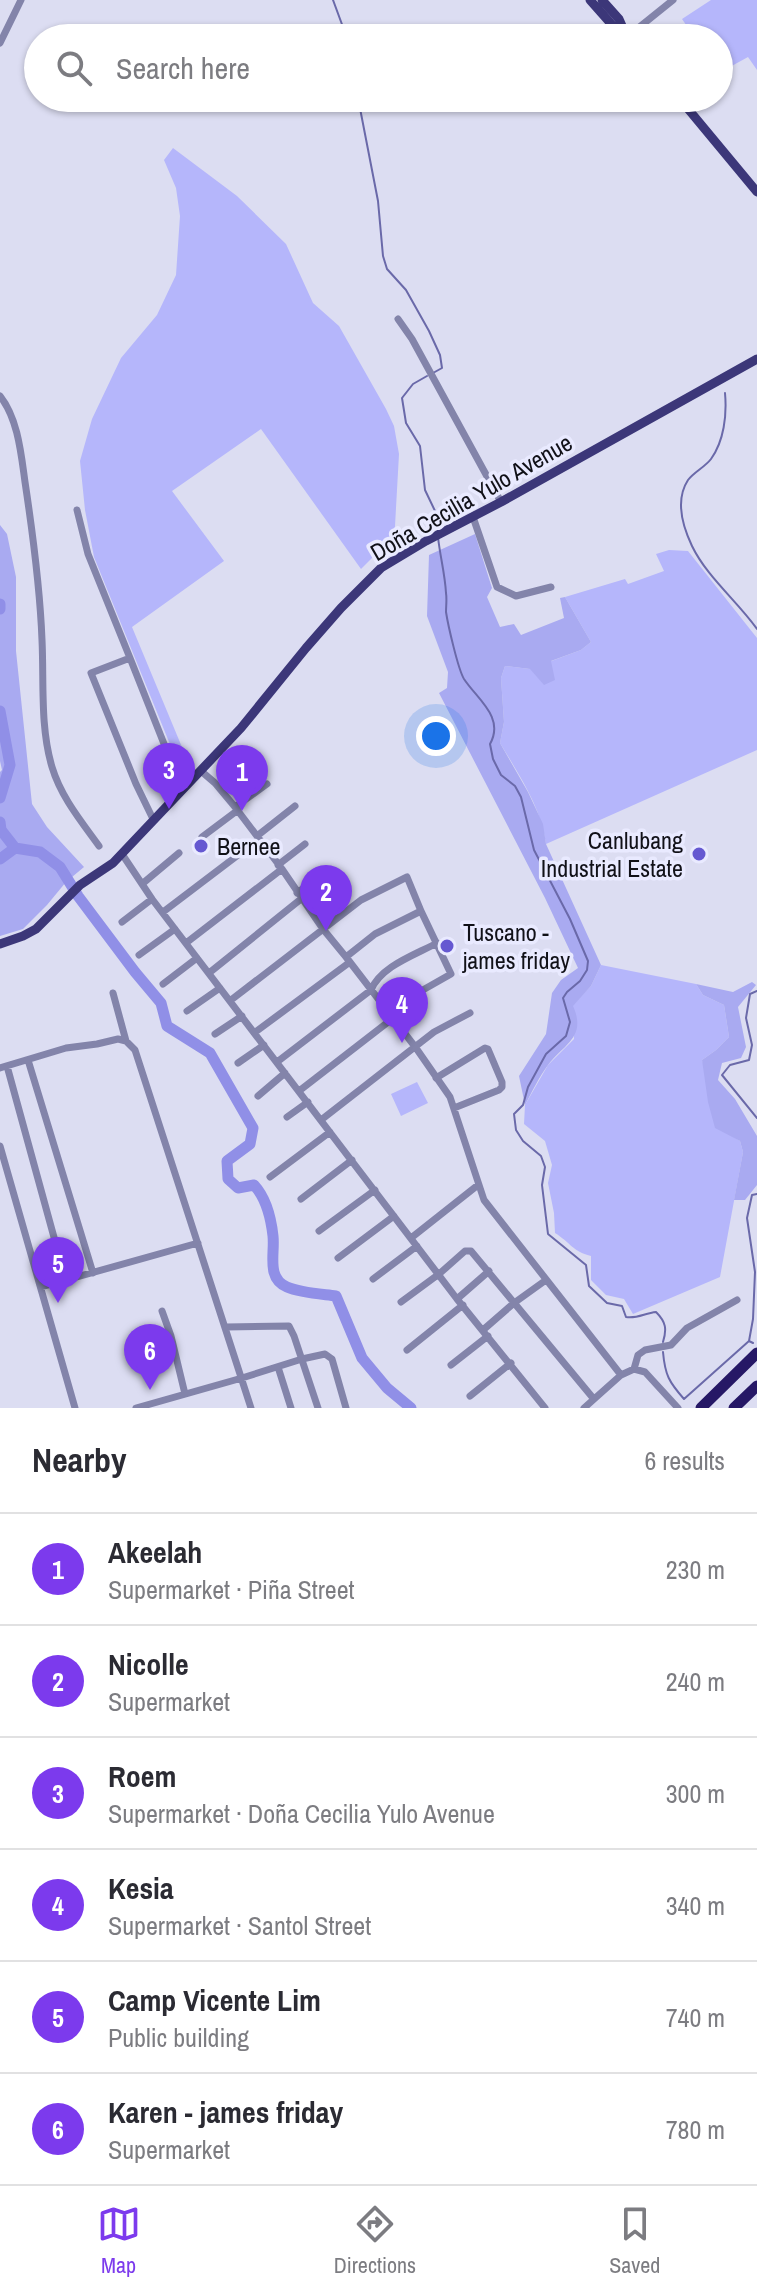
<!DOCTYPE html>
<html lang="en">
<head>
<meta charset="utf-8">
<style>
	:root { --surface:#fff; --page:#f2f2f3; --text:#2b2b33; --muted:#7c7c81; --line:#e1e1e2; --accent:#7c3aed }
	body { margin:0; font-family:"Archivo Narrow",sans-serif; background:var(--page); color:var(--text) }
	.you { position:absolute; left:436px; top:736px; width:28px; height:28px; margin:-20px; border:6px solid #fff; border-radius:50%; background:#1a73e8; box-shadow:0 0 0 12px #1a73e833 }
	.badge { display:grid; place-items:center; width:52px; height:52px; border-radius:50%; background:var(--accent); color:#fff; font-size:26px; font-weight:700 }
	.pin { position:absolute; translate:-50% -66px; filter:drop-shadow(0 2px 4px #0008) }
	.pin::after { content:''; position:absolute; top:42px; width:28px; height:24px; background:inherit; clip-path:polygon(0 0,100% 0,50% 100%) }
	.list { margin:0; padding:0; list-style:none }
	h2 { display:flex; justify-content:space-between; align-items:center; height:104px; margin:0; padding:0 32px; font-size:34px }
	h2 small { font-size:26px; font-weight:400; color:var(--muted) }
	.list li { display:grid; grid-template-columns:52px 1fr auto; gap:24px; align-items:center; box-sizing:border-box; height:112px; padding:0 32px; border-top:2px solid var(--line) }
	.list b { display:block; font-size:30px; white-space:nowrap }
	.list p { margin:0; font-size:26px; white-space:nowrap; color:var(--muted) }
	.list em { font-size:26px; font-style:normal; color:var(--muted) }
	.icon { flex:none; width:44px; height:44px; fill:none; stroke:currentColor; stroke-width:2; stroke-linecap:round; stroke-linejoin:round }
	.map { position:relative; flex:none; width:757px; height:1408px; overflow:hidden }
	.search { position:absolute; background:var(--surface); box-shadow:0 2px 6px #0004; left:24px; right:24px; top:24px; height:88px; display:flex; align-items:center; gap:20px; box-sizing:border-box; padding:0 28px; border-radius:44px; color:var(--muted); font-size:30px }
	.sheet { height:776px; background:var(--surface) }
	nav { display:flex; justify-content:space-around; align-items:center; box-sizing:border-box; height:112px; border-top:2px solid var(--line); background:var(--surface); font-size:22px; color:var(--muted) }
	nav a { display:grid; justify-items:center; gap:4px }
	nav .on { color:var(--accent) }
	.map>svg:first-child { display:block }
</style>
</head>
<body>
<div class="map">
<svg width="757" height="1408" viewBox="0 0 757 1408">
	<rect width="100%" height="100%" fill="#dcddf2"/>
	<path fill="#b5b6fb" d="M711,0H757V70L748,57L719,73V38H695L682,19Z
		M173,148L237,196L286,244L313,303L339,326L386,409L394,426L399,454L394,544L379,551L361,569L261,429L172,491L224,561L132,627L189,764L180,769L94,557L85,510L80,461L92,419L121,358L157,315L176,275L180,216L176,188L164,160Z
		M669,550L688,551L757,638V750L546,844C541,807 519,775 500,743L504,722L501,678L505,666L530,669L581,650L591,642L565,597L625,579L628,584L664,571L656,554Z
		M601,965L696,984L703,995L724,1005L729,1037L716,1050L702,1060L726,1132L740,1141L743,1152L720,1277L633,1314L624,1299L606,1295L591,1280V1256C572,1251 571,1243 555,1233L554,1213L548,1183L552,1165L545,1141L524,1124L525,1105L548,1065L574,1039L572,1006L591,986Z
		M417,1082L428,1103L401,1116L391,1094Z"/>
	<path fill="#a9aaf1" d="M0,525L7,534L16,577V651L32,804L47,827L84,867L66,882L47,905L23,929L0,936V772L2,770L0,761Z
		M475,534L492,588L487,597L500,627L514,624L521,635L564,618L560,598L565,597L591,642L581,650L551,661L555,680L544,685L530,669L505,666L501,678L504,722L500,743L528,792L543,824L546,844L601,965L591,986L573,1006C587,1037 564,1044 548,1065C539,1077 532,1092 525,1105L519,1076L546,1034L552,993L561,980L578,968L545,898L439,693L447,688L448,672L427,616L429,555Z
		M752,982L756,985L738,1007L746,1047L741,1058L722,1063L718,1080L735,1099L757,1136V1185L745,1200H734L743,1152L740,1141L715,1128L708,1102L702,1060L716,1050L729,1037L724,1005L703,995L696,984L733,992Z"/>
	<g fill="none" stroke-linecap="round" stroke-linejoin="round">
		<path stroke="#6a69a9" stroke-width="2" d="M333,0L347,38
			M358,98L378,201L383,256L387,269L406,290L429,331L440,355L442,368L433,373
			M427,376L413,384L402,398L406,423L420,446L425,490L436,513L438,530
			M725,393C727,415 724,441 711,459C705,467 694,472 688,480C675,500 683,527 692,546C707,577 737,601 757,629
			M438,537C440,556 445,574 446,593C447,599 446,606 446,612C448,625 458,669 464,679C477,699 505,717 490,744L493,759L501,775L515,786L521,797L534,850L570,919L588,961L587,970L580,981L567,992L563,998L570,1022L566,1036L546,1054L528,1087L523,1105L514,1114L516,1130L523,1141L541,1156L545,1167L542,1185L548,1234L586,1265L589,1286L607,1303L622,1306L626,1317C637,1319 645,1313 656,1312C666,1322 667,1329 663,1342
			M757,991L750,994L746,1018L752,1045L749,1060L730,1065L722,1075L757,1118
			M749,1341L753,1319L755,1272L747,1218L752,1195L757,1194
			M663,1352C665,1375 669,1382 684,1399L749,1341L753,1343"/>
		<path stroke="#908fe7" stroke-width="11" d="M0,604V609
			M0,711L10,765L0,798
			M0,822L1,830L15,848
			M0,859L15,848L40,852L60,867L78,896L135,972L161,1003L167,1026L210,1053L253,1128L250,1144L227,1161L228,1179L238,1188L254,1185C267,1199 271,1218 273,1236C275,1254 266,1278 287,1287C301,1293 321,1294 336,1296L362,1358L387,1388L411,1408"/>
		<path stroke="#8384aa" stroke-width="7" d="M627,37L673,0
			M0,43L21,0
			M398,319L412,339L501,502
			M0,396C18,419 21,453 25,482C33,535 40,587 42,640C44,682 40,727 52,767C61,797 81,821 99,846
			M77,510L88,554L130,658
			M473,517L497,587L516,596L551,587
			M201,771L215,783L235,807L282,869L323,929L346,957L416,1048L450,1097L484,1200L621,1375
			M235,807L267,784
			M153,819L136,784L91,673L130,658L170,759L184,789
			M257,836L295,806
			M202,837L238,810
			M122,854L152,899L457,1299L545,1408
			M278,865L305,844
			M142,884L179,853
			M297,893L326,871
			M163,912L259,839
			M122,922L152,899
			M186,943L282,869
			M139,955L175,929
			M209,973L301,899
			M163,984L197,958
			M113,993L126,1041L135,1050L251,1408
			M231,1000L361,900L407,877L421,911L375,934L346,957
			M187,1011L220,988
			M254,1033L350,962
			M215,1034L242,1016
			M28,1060L93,1273
			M277,1062L371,990C381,966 415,955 437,943
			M238,1063L264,1045
			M7,1066L66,1281
			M0,1068L66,1048L97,1044L118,1039L126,1041
			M436,1078L485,1048L488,1049L502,1082V1087L499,1090L454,1108
			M299,1091L392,1019L414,995L451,974L421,911
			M258,1096L285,1073
			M287,1117L308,1102
			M321,1120L434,1032L470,1013
			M0,1146L75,1408
			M270,1177L330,1132
			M301,1199L352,1160
			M319,1231L375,1190
			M411,1238L478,1185
			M338,1258L394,1216
			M373,1279L417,1246
			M41,1287L198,1243
			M457,1299L489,1271
			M401,1302L439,1274L465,1251H471L593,1398
			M162,1311L171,1336L185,1394
			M226,1327L289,1326L294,1336L318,1408
			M483,1330L514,1303L546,1280
			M407,1350L463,1305
			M451,1365L488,1336
			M278,1367L291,1408
			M634,1369L638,1355L645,1350L671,1345L687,1328L737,1300
			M470,1396L511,1363
			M136,1408L242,1378L302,1359L325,1354L332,1359L346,1408
			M584,1408L621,1375L634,1369L645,1372L678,1408"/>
		<path stroke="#3c3779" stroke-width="9" d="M590,0L613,26L627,37
			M602,0L619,19L626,35
			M679,98L757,192
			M0,944L23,936L36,929L80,885L113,863L241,728L306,648L341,608L381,568L426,541L501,502L757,359"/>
		<path stroke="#261866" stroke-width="11" d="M701,1408L757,1353
			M734,1408L757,1386"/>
	</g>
	<g fill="#6558d1" stroke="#e9eaff" stroke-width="3">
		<circle cx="201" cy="846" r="8"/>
		<circle cx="699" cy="854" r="8"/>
		<circle cx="447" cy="946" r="8"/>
	</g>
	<g text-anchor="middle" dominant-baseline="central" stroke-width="7" stroke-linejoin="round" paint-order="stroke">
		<g font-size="24" fill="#111118" stroke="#e9eaff">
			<text transform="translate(471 497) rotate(-30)">Doña Cecilia Yulo Avenue</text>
		</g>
		<g font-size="24" fill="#111118" stroke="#e9eaff" text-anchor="start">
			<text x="683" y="840" text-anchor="end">Canlubang<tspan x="683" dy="28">Industrial Estate</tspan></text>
			<text x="217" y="846">Bernee</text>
			<text x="463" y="932">Tuscano -<tspan x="463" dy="28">james friday</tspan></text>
		</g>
	</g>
</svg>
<div class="you"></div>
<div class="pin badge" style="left:242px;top:811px">1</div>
<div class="pin badge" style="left:326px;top:931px">2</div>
<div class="pin badge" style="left:169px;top:809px">3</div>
<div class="pin badge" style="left:402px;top:1043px">4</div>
<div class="pin badge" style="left:58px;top:1303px">5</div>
<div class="pin badge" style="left:150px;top:1390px">6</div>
<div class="search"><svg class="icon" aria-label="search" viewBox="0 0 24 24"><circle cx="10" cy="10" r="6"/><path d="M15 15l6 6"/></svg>Search here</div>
</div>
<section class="sheet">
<h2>Nearby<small>6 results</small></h2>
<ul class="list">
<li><span class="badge">1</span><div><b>Akeelah</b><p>Supermarket · Piña Street</p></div><em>230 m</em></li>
<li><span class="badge">2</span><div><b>Nicolle</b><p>Supermarket</p></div><em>240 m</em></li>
<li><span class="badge">3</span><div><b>Roem</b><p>Supermarket · Doña Cecilia Yulo Avenue</p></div><em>300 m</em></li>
<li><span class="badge">4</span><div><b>Kesia</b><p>Supermarket · Santol Street</p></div><em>340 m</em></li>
<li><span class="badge">5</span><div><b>Camp Vicente Lim</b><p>Public building</p></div><em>740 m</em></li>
<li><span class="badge">6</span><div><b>Karen - james friday</b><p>Supermarket</p></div><em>780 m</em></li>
</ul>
</section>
<nav>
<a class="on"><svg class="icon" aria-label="map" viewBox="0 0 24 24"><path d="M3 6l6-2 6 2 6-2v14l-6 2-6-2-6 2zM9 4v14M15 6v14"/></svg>Map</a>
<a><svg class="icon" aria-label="directions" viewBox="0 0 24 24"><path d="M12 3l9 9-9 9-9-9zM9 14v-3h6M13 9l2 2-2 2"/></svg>Directions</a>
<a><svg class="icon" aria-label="saved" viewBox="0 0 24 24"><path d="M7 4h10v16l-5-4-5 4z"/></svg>Saved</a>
</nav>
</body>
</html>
